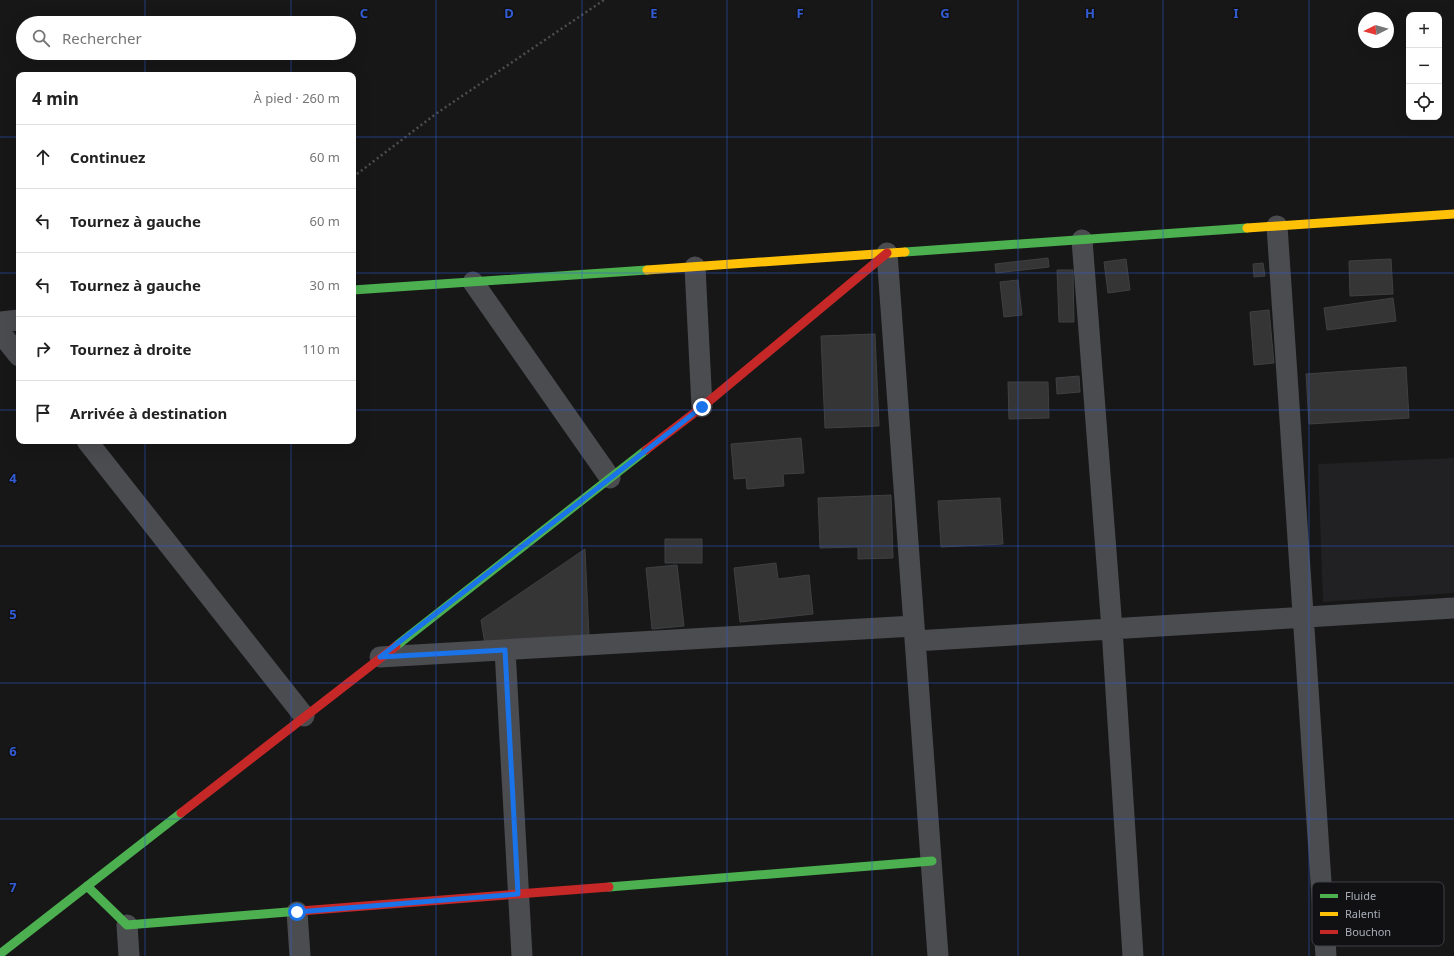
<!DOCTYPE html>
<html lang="fr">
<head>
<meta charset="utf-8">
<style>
	:root { --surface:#fff; --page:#f2f2f2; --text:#222; --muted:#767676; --line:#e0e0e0 }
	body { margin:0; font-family:"Noto Sans",sans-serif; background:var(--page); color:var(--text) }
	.controls { position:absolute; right:12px; top:12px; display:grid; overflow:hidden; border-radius:8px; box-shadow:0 4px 16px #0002 }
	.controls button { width:36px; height:36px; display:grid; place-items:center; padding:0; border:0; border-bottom:1px solid var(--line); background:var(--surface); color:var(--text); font:20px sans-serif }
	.compass { position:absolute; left:1358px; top:12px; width:36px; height:36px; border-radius:50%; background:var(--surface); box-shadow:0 4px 16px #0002; rotate:265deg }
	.stop { position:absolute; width:12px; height:12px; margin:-9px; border:3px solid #1a73e8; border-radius:50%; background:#fff }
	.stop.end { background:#1a73e8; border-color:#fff; box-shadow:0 1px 4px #0008 }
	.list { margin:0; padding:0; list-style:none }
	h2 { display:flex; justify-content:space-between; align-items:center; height:52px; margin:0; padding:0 16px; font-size:17px }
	h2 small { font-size:13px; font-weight:400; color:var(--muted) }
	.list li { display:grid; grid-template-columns:26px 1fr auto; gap:12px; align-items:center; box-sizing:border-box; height:64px; padding:0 16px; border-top:1px solid var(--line) }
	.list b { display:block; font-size:15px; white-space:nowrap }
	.list em { font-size:13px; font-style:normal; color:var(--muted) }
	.icon { flex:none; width:22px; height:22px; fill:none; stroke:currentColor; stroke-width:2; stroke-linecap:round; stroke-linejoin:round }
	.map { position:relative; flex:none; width:1454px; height:956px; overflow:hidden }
	.search { position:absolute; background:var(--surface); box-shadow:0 4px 16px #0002; left:16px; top:16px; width:340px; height:44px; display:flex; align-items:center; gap:10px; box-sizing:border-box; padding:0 14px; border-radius:22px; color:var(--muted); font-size:15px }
	.panel { position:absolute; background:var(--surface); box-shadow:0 4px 16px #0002; left:16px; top:72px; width:340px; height:372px; border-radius:8px }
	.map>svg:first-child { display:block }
</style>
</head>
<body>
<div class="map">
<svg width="1454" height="956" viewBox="0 0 1454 956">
	<rect width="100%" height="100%" fill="#171717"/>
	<path fill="#212123" d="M1454,458V593L1323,602L1318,464Z"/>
	<path fill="#353536" stroke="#3f4043" d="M1048,258L1049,267L996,273L995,264Z
		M1126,259L1130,290L1108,293L1104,262Z
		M1391,259L1393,294L1350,296L1349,261Z
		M1263,263L1265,276L1254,277L1253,264Z
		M1057,270H1073L1074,322H1059Z
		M1018,280L1022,315L1004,317L1000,282Z
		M1393,298L1396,321L1327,330L1324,308Z
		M1269,310L1274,363L1254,365L1250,312Z
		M875,334L879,426L825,428L821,336Z
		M1406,367L1409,418L1309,424L1306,374Z
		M1079,376L1080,392L1057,394L1056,378Z
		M1008,382H1048L1049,418L1009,419Z
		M801,438L804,473L783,474L784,486L747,489L746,478L734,479L731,444Z
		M891,495L893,558L858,559V547L820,548L818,498Z
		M1000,498L1003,544L941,547L938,501Z
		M665,539H702V563H665Z
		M585,549L589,637L485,644L481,620Z
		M776,563L778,579L809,575L813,614L740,622L734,568Z
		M677,565L684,626L652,629L646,568Z"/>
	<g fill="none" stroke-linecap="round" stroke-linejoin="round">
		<path stroke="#4d4e52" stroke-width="2.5" stroke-dasharray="2 3" stroke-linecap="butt" d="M353,177L437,113L604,0"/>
		<path stroke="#4b4c50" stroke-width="21" d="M1277,226L1326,956
			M1082,240L1112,629L1133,956
			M887,253L938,956
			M695,267L702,407
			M473,282L610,478
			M0,322L19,320
			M0,332L19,356
			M87,441L304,716
			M915,641L1454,608
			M505,650L522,956
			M380,657L914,626
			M297,912L300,956
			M127,925L129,956"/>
		<path stroke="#4caf50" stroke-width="9" d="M905,252L1247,228
			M353,290L647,270
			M396,646L646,450
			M87,886L127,925L300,911
			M609,887L932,861
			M0,954L181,813"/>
		<path stroke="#ffc107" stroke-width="9" d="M1247,228L1454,214
			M647,270L905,252"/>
		<path stroke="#c62828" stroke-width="9" d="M646,450L702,407L887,253
			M181,813L396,646
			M300,911L609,887"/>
	</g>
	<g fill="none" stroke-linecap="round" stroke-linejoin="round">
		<path stroke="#1a73e8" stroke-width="5" d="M297,912L518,894L505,650L380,657L702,407"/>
	</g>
	<path fill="none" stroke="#325cd3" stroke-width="1" stroke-opacity="0.55" d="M145,0V23M291,0V23M436,0V956M582,0V956M727,0V956M872,0V956M1018,0V956M1163,0V956M1309,0V956M145,53V75M291,53V75M0,137H19M353,137H1454M0,273H19M353,273H1454M0,410H19M353,410H1454M145,441V956M291,441V956M0,546H1454M0,683H1454M0,819H1454"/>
	<rect x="1312" y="882" width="132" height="64" rx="6" fill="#111113" stroke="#3e4045" stroke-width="1"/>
	<rect x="1320" y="894" width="18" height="4" fill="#4caf50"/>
	<rect x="1320" y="912" width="18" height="4" fill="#ffc107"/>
	<rect x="1320" y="930" width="18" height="4" fill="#c62828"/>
	<g font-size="11" fill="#a8adb8">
		<text x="1345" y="900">Fluide</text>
		<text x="1345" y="918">Ralenti</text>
		<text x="1345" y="936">Bouchon</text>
	</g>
	<g font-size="13" text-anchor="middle" font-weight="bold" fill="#325cd3" stroke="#111113" stroke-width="3" stroke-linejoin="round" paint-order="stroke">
		<text x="364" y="18">C</text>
		<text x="509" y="18">D</text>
		<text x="654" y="18">E</text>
		<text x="800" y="18">F</text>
		<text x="945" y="18">G</text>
		<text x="1090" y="18">H</text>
		<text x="1236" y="18">I</text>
		<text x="13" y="483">4</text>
		<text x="13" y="619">5</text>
		<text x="13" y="756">6</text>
		<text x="13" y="892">7</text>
	</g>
</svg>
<div class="controls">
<button>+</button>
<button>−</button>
<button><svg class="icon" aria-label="locate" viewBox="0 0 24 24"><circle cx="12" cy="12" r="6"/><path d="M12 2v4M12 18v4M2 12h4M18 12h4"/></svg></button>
</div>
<svg class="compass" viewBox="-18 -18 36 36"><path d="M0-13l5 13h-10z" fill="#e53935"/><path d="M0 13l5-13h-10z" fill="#767676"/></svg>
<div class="stop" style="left:297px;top:912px"></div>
<div class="stop end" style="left:702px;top:407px"></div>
<div class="search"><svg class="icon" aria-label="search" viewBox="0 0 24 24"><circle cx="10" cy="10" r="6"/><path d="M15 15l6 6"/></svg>Rechercher</div>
<section class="panel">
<h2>4 min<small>À pied · 260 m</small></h2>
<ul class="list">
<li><svg class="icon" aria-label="ahead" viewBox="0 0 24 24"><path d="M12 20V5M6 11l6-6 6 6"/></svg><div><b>Continuez</b></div><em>60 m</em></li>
<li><svg class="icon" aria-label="left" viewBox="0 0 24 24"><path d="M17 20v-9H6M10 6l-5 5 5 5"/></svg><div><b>Tournez à gauche</b></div><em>60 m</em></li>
<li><svg class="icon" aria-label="left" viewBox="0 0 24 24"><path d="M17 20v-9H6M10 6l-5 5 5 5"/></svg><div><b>Tournez à gauche</b></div><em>30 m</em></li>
<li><svg class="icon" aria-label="right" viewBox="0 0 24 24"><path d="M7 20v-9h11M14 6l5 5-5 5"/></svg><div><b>Tournez à droite</b></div><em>110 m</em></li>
<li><svg class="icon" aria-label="arrive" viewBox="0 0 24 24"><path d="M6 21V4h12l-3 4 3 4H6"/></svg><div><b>Arrivée à destination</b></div></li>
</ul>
</section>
</div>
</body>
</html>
